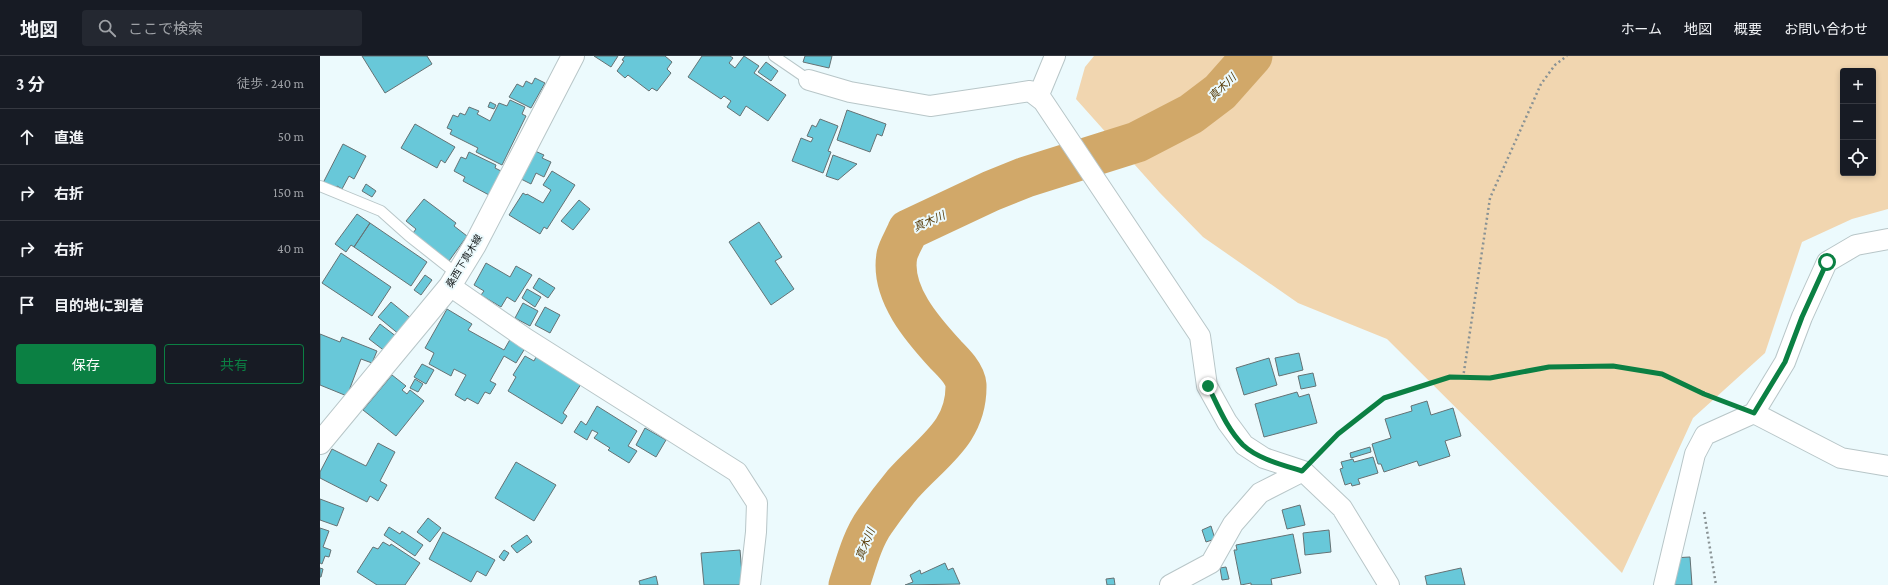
<!DOCTYPE html>
<html lang="ja">
<head>
<meta charset="utf-8">
<style>
	:root { --surface:#171b24; --page:#242831; --text:#f1f3f6; --muted:#9ea1a6; --line:#363941; --accent:#0b8043 }
	body { margin:0; font-family:"Crimson Pro","Noto Sans JP",serif; background:var(--page); color:var(--text) }
	.controls { position:absolute; right:12px; top:12px; display:grid; overflow:hidden; border-radius:4px; box-shadow:0 2px 6px #0003 }
	.controls button { width:36px; height:36px; display:grid; place-items:center; padding:0; border:0; border-bottom:1px solid var(--line); background:var(--surface); color:var(--text); font:20px sans-serif }
	.stop { position:absolute; width:12px; height:12px; margin:-9px; border:3px solid #0b8043; border-radius:50%; background:#fff }
	.stop.end { background:#0b8043; border-color:#fff; box-shadow:0 1px 4px #0008 }
	.list { margin:0; padding:0; list-style:none }
	h2 { display:flex; justify-content:space-between; align-items:center; height:52px; margin:0; padding:0 16px; font-size:17px }
	h2 small { font-size:13px; font-weight:400; color:var(--muted) }
	.list li { display:grid; grid-template-columns:26px 1fr auto; gap:12px; align-items:center; box-sizing:border-box; height:56px; padding:0 16px; border-top:1px solid var(--line) }
	.list b { display:block; font-size:15px; white-space:nowrap }
	.list em { font-size:13px; font-style:normal; color:var(--muted) }
	.actions { display:flex; gap:8px; padding:12px 16px }
	.actions a { flex:1; padding:9px 0; border:1px solid var(--accent); border-radius:4px; text-align:center; font-size:14px; color:var(--accent) }
	.actions .main { background:var(--accent); color:#fff }
	.icon { flex:none; width:22px; height:22px; fill:none; stroke:currentColor; stroke-width:2; stroke-linecap:round; stroke-linejoin:round }
	.map { position:relative; flex:none; width:1568px; height:529px; overflow:hidden }
	header { display:flex; align-items:center; gap:24px; box-sizing:border-box; height:56px; padding:0 20px; background:var(--surface); border-bottom:1px solid var(--line) }
	header strong { font-size:19px }
	nav { display:flex; gap:22px; margin-inline-start:auto; font-size:14px }
	.search { width:280px; height:36px; background:var(--page); display:flex; align-items:center; gap:10px; box-sizing:border-box; padding:0 14px; border-radius:4px; color:var(--muted); font-size:15px }
	main { display:flex }
	aside { flex:1; background:var(--surface) }
	.map>svg:first-child { display:block }
</style>
</head>
<body>
<header>
<strong>地図</strong>
<div class="search"><svg class="icon" aria-label="search" viewBox="0 0 24 24"><circle cx="10" cy="10" r="6"/><path d="M15 15l6 6"/></svg>ここで検索</div>
<nav><a>ホーム</a><a>地図</a><a>概要</a><a>お問い合わせ</a></nav>
</header>
<main>
<aside>
<h2>3 分<small>徒歩 · 240 m</small></h2>
<ul class="list">
<li><svg class="icon" aria-label="ahead" viewBox="0 0 24 24"><path d="M12 20V5M6 11l6-6 6 6"/></svg><div><b>直進</b></div><em>50 m</em></li>
<li><svg class="icon" aria-label="right" viewBox="0 0 24 24"><path d="M7 20v-9h11M14 6l5 5-5 5"/></svg><div><b>右折</b></div><em>150 m</em></li>
<li><svg class="icon" aria-label="right" viewBox="0 0 24 24"><path d="M7 20v-9h11M14 6l5 5-5 5"/></svg><div><b>右折</b></div><em>40 m</em></li>
<li><svg class="icon" aria-label="arrive" viewBox="0 0 24 24"><path d="M6 21V4h12l-3 4 3 4H6"/></svg><div><b>目的地に到着</b></div></li>
</ul>
<div class="actions"><a class="main">保存</a><a>共有</a></div>
</aside>
<div class="map">
<svg width="1568" height="529" viewBox="0 0 1568 529">
	<rect width="100%" height="100%" fill="#ecfafd"/>
	<path fill="#f1d6b0" fill-rule="evenodd" d="M774,0H1568V153L1532,163L1482,186L1445,297L1373,362L1302,517L1067,283L978,247L883,181L840,137L756,43L765,11ZM1523,15H1553V117H1523Z"/>
	<g fill="none" stroke-linecap="round" stroke-linejoin="round">
		<path stroke="#d1a869" stroke-width="41" d="M529,529C536,508 542,483 555,465C564,452 573,440 583,428C611,396 647,377 646,329C645,318 634,307 626,299C603,274 570,237 577,199C579,191 585,182 588,174L671,135L706,121L817,86L871,58L900,36L932,0"/>
	</g>
	<path fill="#68c8d9" stroke="#657274" d="M42,0H107L112,8L65,37Z
		M274,0H298L291,11Z
		M305,0H345L352,6L347,13L351,17L337,35L332,32L329,35L308,19L305,22L297,15L304,5L302,4Z
		M382,0H410L413,2L409,7L415,12L424,0L439,10L434,17L466,39L448,65L426,50L420,60L407,51L411,45L404,40L401,43L368,21Z
		M485,0H512L509,12L483,6Z
		M446,6L458,15L451,25L438,16Z
		M215,22L225,27L211,52L189,41L197,28L203,31L206,25L212,28Z
		M190,44L205,51L202,58L206,60L182,109L156,96L158,92L130,78L132,74L127,72L133,59L138,61L140,57L145,59L149,51L159,55L157,58L170,65L179,47L187,50Z
		M170,46L176,49L174,53L168,51Z
		M527,54L566,68L562,80L557,78L550,96L517,84Z
		M500,63L518,70L508,95L511,96L503,117L472,105L481,82L491,86L493,82L487,80L492,69L496,71Z
		M95,68L135,91L125,107L121,104L117,112L81,92Z
		M23,88L46,100L34,123L29,120L22,133L17,130L15,134L3,127Z
		M215,95L224,99L222,102L231,106L224,121L216,117L211,128L201,123Z
		M149,96L176,109L175,112L181,115L169,139L143,125L145,121L134,115L141,101L146,103Z
		M513,99L537,108L518,124L506,120Z
		M232,115L255,129L227,173L224,171L220,178L189,159L203,137L206,139L207,138L223,147L231,134L223,129Z
		M46,128L56,135L52,141L42,135Z
		M104,143L136,167L134,170L147,180L129,205L93,177L96,173L86,165Z
		M259,144L270,153L253,174L241,165Z
		M37,158L50,167L34,191L31,189L26,196L15,188Z
		M439,166L462,201L455,205L474,233L451,249L409,186Z
		M50,167L107,206L91,230L34,191Z
		M21,197L71,231L52,260L2,227Z
		M166,207L190,221L196,210L212,219L195,246L187,241L181,251L161,239L164,235L154,229Z
		M105,219L112,224L101,239L94,234Z
		M219,222L235,232L228,242L213,232Z
		M207,233L221,241L215,251L202,242Z
		M71,246L93,264L80,279L58,261Z
		M203,247L218,255L210,270L195,262Z
		M225,251L240,259L230,277L215,269Z
		M127,253L152,268L148,274L184,294L192,280L207,289L196,307L184,300L170,325L176,328L170,338L165,336L158,348L147,342L145,345L135,339L146,319L134,313L131,320L109,308L114,297L105,292Z
		M60,268L77,281L66,296L49,283Z
		M0,278L20,286L22,281L57,295L52,307L41,303L27,340L0,329Z
		M979,297L983,314L959,320L955,302Z
		M205,300L214,305L216,301L261,328L243,357L247,360L242,368L188,335L196,321L193,319Z
		M949,302L957,329L924,339L916,312Z
		M102,308L114,314L106,328L94,321Z
		M993,317L996,330L981,333L978,320Z
		M72,319L86,330L82,334L87,338L90,334L104,345L76,380L43,354Z
		M95,323L103,328L98,336L90,332Z
		M977,336L979,341L989,338L997,367L944,381L935,348Z
		M1107,345L1111,359L1133,352L1141,380L1125,385L1130,400L1099,410L1097,405L1064,416L1061,408H1058L1052,388L1071,382L1065,363L1092,355L1091,350Z
		M277,350L317,375L308,390L317,395L309,407L288,394L290,392L274,382L278,377L272,374L267,384L254,376L261,365L266,369Z
		M325,372L346,384L336,401L316,389Z
		M58,387L75,396L60,425L67,429L58,445L50,440L47,446L0,422V416L12,393L46,410Z
		M1050,391L1051,396L1031,402L1030,397Z
		M1053,401L1058,417L1038,423L1040,428L1032,430L1031,427L1025,429L1020,413L1023,412L1021,406L1033,403L1034,406Z
		M196,406L236,429L214,465L175,442Z
		M0,443L24,452L17,470L0,464Z
		M980,449L985,469L967,473L962,454Z
		M108,462L121,472L110,486L97,476Z
		M891,470L895,483L886,486L882,474Z
		M69,471L80,478L82,475L103,489L95,500L64,479Z
		M0,472L9,475L3,491L11,494L9,501L5,500L2,508L0,507Z
		M1009,474L1011,496L985,499L983,477Z
		M123,476L175,504L166,520L157,515L151,526L109,503Z
		M973,478L981,517L951,523L952,529H931V527L921,529L914,494H917L916,489Z
		M207,479L212,486L197,497L191,490Z
		M63,486L70,490L71,488L100,507L85,529H57L37,516L53,491L58,493Z
		M184,494L189,497L184,505L179,501Z
		M420,494L423,529H384L381,497Z
		M1370,501L1372,529H1352V502Z
		M625,507L628,514L633,512L640,528L585,529L593,526L590,519L600,514L601,518Z
		M906,511L909,523L902,524L900,512Z
		M0,512L3,513L1,521H0Z
		M1141,512L1145,529H1107L1105,520Z
		M336,520L338,529H320L319,525Z
		M794,522L795,529H787L786,523Z"/>
	<g fill="none" stroke-linecap="round" stroke-linejoin="round">
		<g stroke="#b8c6c8" stroke-width="12">
			<path id="lane" d="M454,0L489,24
				M0,130L61,155L89,180L137,218"/>
		</g>
		<g stroke="#b8c6c8" stroke-width="22">
			<path id="street" d="M489,24L530,36L610,50L710,35L723,45L880,280L887,330L907,366L924,389L944,402L983,415L1022,452L1069,529
				M718,41L735,0
				M130,230L205,282L417,416L437,447L436,476L430,529
				M1434,357L1521,402L1568,410
				M850,529L891,507L913,468L940,437L983,415
				M1344,529L1375,398L1385,379L1434,357L1465,306L1482,261L1507,206L1536,189L1568,183"/>
		</g>
		<g stroke="#b8c6c8" stroke-width="24">
			<path id="secondary" d="M0,387L130,230L155,189L253,0"/>
		</g>
		<path stroke="#899294" stroke-width="2.5" stroke-dasharray="2 3" stroke-linecap="butt" d="M1143,322L1170,142L1221,28L1235,9L1247,0
			M998,399L1018,378L1064,342L1130,321L1170,322L1229,311L1293,310L1342,318L1405,346
			M1384,456L1396,529"/>
		<use href="#lane" stroke="#fff" stroke-width="10"/>
		<use href="#street" stroke="#fff" stroke-width="20"/>
		<use href="#secondary" stroke="#fff" stroke-width="22"/>
	</g>
	<g fill="none" stroke-linecap="round" stroke-linejoin="round">
		<path stroke="#0b8043" stroke-width="5" d="M888,330C898,350 907,373 923,389C938,403 963,409 982,415L1018,378L1064,342L1130,321L1170,322L1229,311L1293,310L1342,318L1384,338L1434,357L1465,306L1482,261L1507,206"/>
	</g>
	<g text-anchor="middle" dominant-baseline="central" stroke-width="4" stroke-linejoin="round" paint-order="stroke">
		<g font-size="10" fill="#14191a" stroke="#ecfafd">
			<text transform="translate(144 205) rotate(-59)">桑西下真木線</text>
		</g>
		<g font-size="11" font-style="italic" fill="#573b07" stroke="#ecfafd">
			<text transform="translate(902 31) rotate(-44)">真木川</text>
			<text transform="translate(609 165) rotate(-24)">真木川</text>
			<text transform="translate(545 488) rotate(-68)">真木川</text>
		</g>
	</g>
</svg>
<div class="controls">
<button>+</button>
<button>−</button>
<button><svg class="icon" aria-label="locate" viewBox="0 0 24 24"><circle cx="12" cy="12" r="6"/><path d="M12 2v4M12 18v4M2 12h4M18 12h4"/></svg></button>
</div>
<div class="stop" style="left:1507px;top:206px"></div>
<div class="stop end" style="left:888px;top:330px"></div>
</div>
</main>
</body>
</html>
